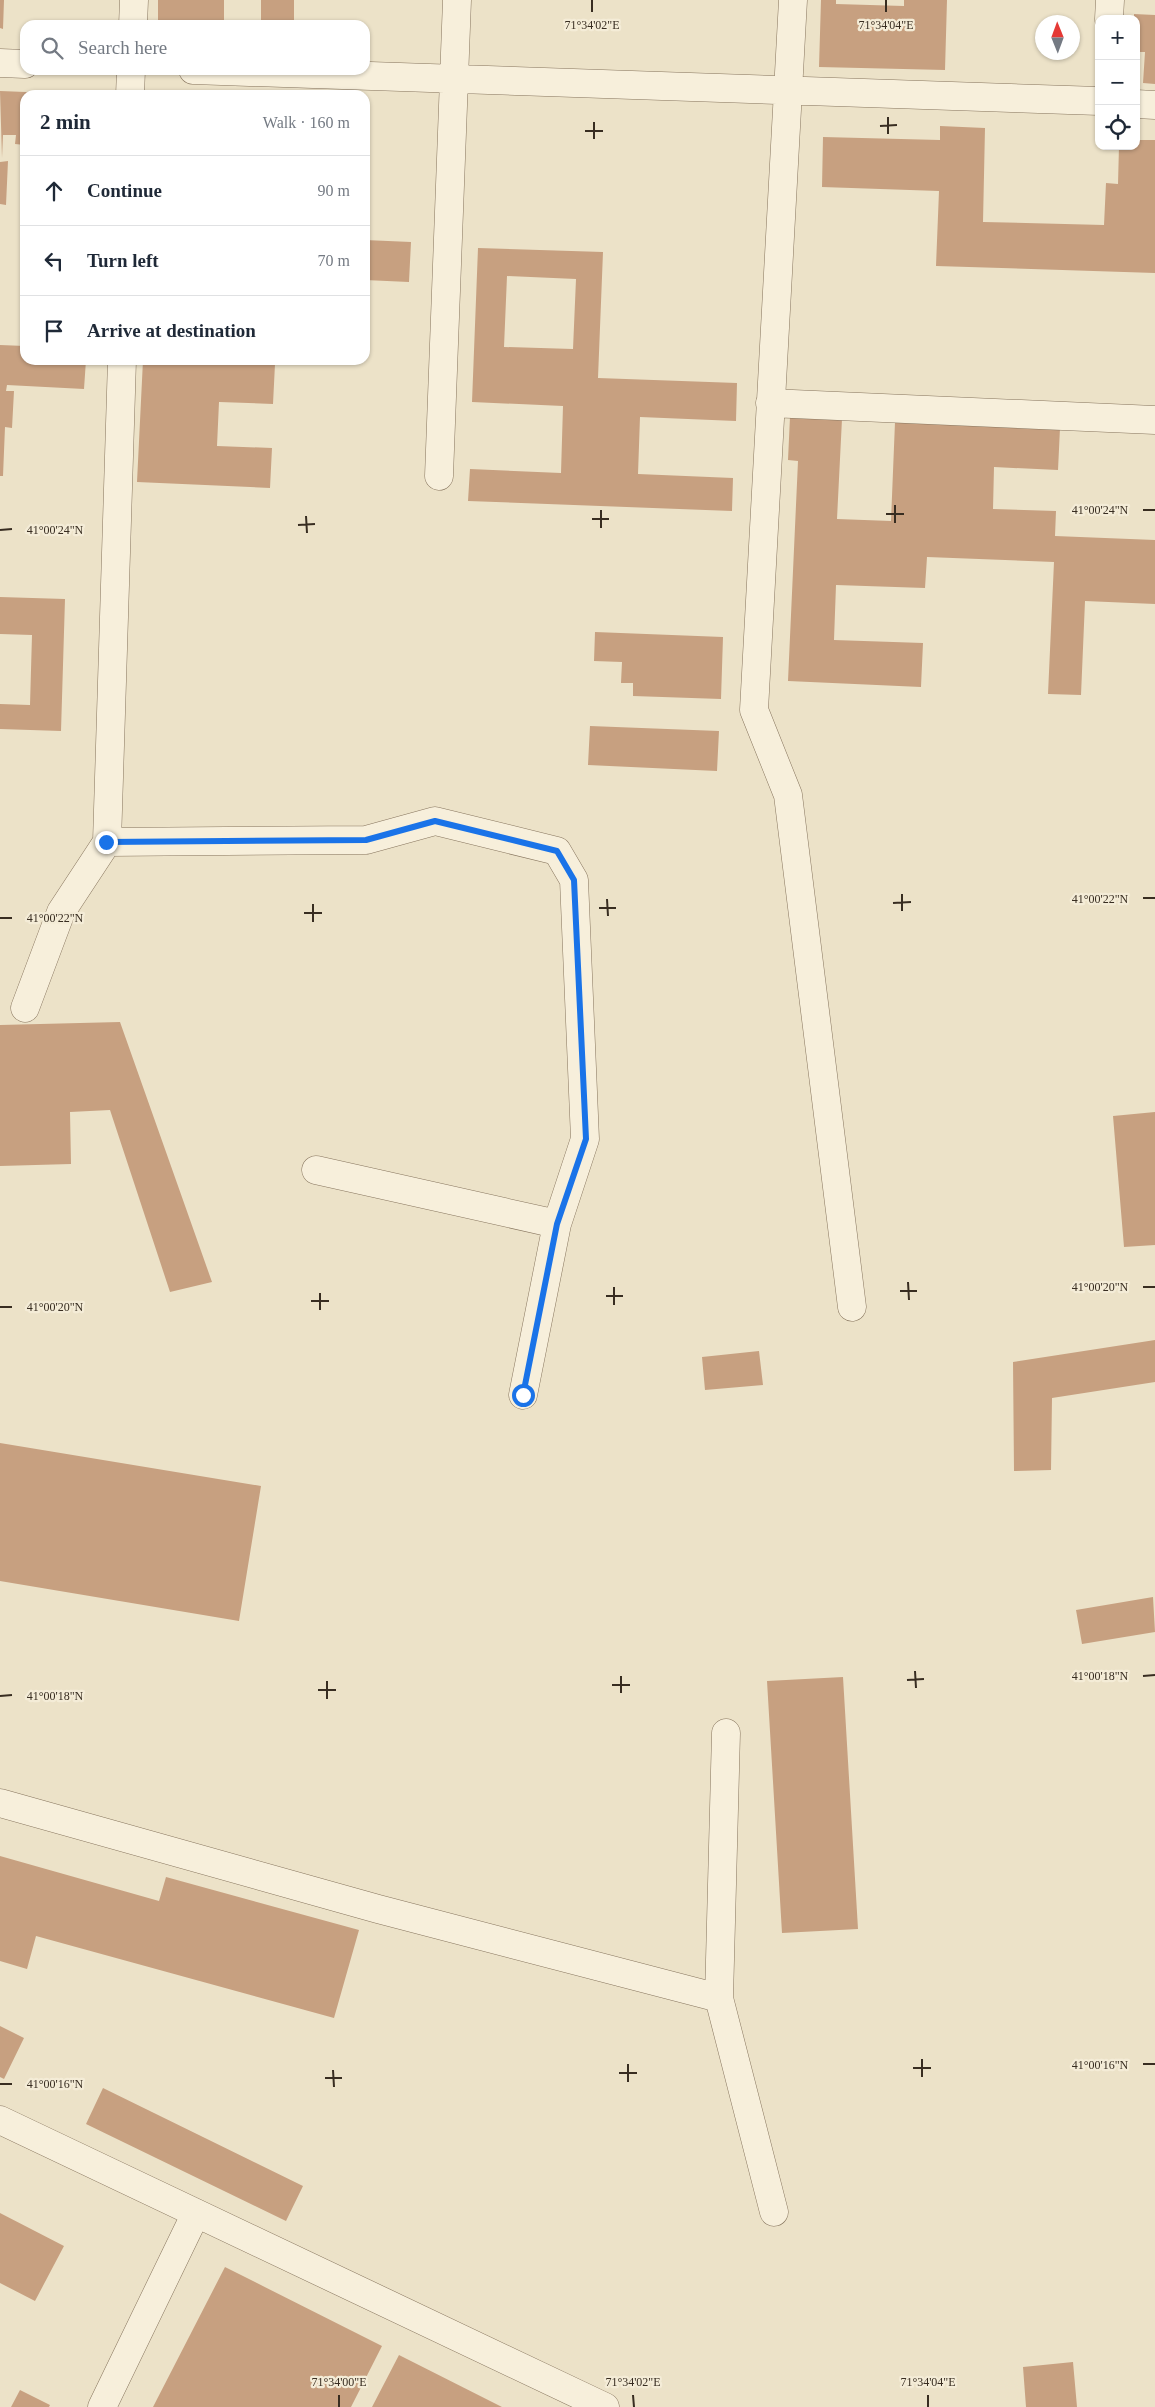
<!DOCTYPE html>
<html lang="en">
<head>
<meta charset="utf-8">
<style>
	:root { --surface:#fff; --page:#f6f6f7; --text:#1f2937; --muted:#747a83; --line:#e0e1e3 }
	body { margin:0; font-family:Georgia,serif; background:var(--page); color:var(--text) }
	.controls { position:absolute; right:15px; top:15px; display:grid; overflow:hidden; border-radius:10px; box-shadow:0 1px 4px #0004 }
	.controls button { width:45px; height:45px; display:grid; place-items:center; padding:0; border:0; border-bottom:1px solid var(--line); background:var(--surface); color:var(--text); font:25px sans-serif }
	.compass { position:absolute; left:1035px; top:15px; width:45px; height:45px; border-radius:50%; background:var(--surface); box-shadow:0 1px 4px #0004; rotate:359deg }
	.stop { position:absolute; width:15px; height:15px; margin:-11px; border:4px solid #1a73e8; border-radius:50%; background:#fff }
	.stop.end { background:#1a73e8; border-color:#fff; box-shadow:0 1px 5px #0008 }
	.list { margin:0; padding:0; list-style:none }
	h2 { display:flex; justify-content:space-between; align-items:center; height:65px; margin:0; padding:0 20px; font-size:21px }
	h2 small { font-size:16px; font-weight:400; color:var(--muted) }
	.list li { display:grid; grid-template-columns:32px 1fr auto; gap:15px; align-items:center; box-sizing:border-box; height:70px; padding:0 20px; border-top:1px solid var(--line) }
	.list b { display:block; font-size:19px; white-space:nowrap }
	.list em { font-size:16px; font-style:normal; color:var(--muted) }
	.icon { flex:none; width:28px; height:28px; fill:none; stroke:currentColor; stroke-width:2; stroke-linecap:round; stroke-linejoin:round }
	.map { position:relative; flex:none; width:1155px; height:2407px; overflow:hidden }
	.search { position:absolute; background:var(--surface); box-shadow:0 1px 4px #0004; left:20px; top:20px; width:350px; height:55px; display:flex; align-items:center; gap:12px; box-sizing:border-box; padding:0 18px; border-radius:15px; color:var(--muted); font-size:19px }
	.panel { position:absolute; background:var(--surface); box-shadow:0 1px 4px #0004; left:20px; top:90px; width:350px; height:275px; border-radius:15px }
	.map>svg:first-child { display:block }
</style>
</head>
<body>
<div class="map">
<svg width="1155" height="2407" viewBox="0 0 1155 2407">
	<rect width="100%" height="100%" fill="#ece2c8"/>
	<path fill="#c7a080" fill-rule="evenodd" d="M0,0H4L3,29L0,28Z
		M158,0H224V25H158Z
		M261,0H294V25H261Z
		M821,0H836V4L904,6V0H947L945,70L819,67Z
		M1134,14L1155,15V84L1143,83L1145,52H1136V19H1134Z
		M0,91L51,93L25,95V145L15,144L16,135H3L2,158Z
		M940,126L985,128L983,222L1104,225L1106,183L1118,184L1119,146H1136V140H1155V273L936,266L939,191L822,187L823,137L940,140Z
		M8,161L6,205L0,204V162Z
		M365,240L411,242L409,282L365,280Z
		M478,248L603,252L598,378L737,383L736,421L640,417L638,474L733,478L732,511L468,501L470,469L561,473L563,406L472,402ZM507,276L576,279L573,349L504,347Z
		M0,345L25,346V360H86L84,389L7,385L6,391H14L12,428L5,427L3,476H0Z
		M143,360H205L275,364V360H315L314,365L275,364L273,404L219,402L217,446L272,448L270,488L137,482Z
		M790,417L842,419L837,519L891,521L895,422L1060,428L1058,470L994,467L993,509L1056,511L1055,536L1155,540V604L1085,601L1081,695L1048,694L1054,562L927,557L925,588L836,585L834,640L923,643L921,687L788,681L798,461L788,460Z
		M0,597L65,599L61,731L0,729V704L30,705L32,635L0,634Z
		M595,632L723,637L721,699L633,696V683H621L622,662L594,661Z
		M590,726L719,731L717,771L588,765Z
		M120,1022L212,1282L170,1292L110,1110L70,1112L71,1164L0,1166V1025Z
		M1155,1112V1245L1124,1247L1113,1116Z
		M1155,1340V1382L1052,1398L1051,1470L1014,1471L1013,1362Z
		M759,1351L763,1385L705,1390L702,1357Z
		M0,1443L261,1486L239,1621L0,1581Z
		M1153,1597L1155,1632L1082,1644L1076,1610Z
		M843,1677L858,1929L782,1933L767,1681Z
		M0,1856L159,1901L166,1877L359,1930L334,2018L36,1936L27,1969L0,1961Z
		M0,2026L24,2038L4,2079L0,2077Z
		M103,2088L303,2186L286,2221L86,2124Z
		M0,2213L64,2246L35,2301L0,2283Z
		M225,2267L382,2346L351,2407H153Z
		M399,2355L502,2407H372Z
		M1073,2362L1077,2407H1026L1023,2367Z
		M20,2390L50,2405L49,2407H11Z"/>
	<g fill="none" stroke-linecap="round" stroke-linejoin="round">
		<g stroke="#87755e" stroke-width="29">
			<path id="minor" d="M793,0L754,710L788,795L852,1307
				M1109,19L1110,0
				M133,25L134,0
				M0,63L25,64
				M193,70L1099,101
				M130,95L131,70
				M1136,104L1155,105
				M122,360L107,842L366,840L435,821L557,851L574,880L585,1139L557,1224L316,1170
				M770,403L1155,420
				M439,476L457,0
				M25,1008L61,912L107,842
				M523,1395L557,1224
				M0,1803L378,1909L719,1998L726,1733
				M719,1998L774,2212
				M0,2120L605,2407
				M102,2407L196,2213"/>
		</g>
		<use href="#minor" stroke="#f7efdb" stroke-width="28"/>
	</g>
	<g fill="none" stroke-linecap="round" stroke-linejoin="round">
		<path stroke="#1a73e8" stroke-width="6" d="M106,842L366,840L435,821L557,851L574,880L586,1139L557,1224L523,1395"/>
	</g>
	<path fill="none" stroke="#382d21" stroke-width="2" d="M592,0V12M886,0V12M888,117V134M594,122V139M880,126L897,125M585,131H603M895,505V523M601,510V528M1143,510H1155M886,514H904M306,516L307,533M592,519H609M298,525L315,524M0,530L12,529M902,894V911M1143,898H1155M607,899L608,916M893,903L911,902M313,904V922M599,908H616M304,913H322M0,918H12M908,1282L909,1300M614,1287V1305M1143,1287H1155M900,1291H917M320,1293V1310M606,1296H623M311,1301H329M0,1307H12M915,1671L916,1688M621,1676V1693M1143,1676L1155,1675M907,1680L924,1679M327,1681V1699M612,1685H630M318,1690H336M0,1696L12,1695M922,2059V2077M628,2064V2082M1143,2064H1155M913,2068H931M333,2070L334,2087M619,2073H637M325,2078H342M0,2084H12M339,2395V2407M633,2395L634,2407M928,2395V2407"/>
	<g font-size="12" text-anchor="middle" fill="#382d21" stroke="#f4ecd7" stroke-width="4.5" stroke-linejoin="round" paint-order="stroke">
		<text x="592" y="29">71°34'02"E</text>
		<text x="886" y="29">71°34'04"E</text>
		<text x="1100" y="514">41°00'24"N</text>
		<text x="55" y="534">41°00'24"N</text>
		<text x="1100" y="903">41°00'22"N</text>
		<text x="55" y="922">41°00'22"N</text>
		<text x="1100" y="1291">41°00'20"N</text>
		<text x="55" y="1311">41°00'20"N</text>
		<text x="1100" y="1680">41°00'18"N</text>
		<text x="55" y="1700">41°00'18"N</text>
		<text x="1100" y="2069">41°00'16"N</text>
		<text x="55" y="2088">41°00'16"N</text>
		<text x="339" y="2386">71°34'00"E</text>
		<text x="633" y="2386">71°34'02"E</text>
		<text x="928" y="2386">71°34'04"E</text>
	</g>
</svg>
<div class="controls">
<button>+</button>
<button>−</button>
<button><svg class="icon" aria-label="locate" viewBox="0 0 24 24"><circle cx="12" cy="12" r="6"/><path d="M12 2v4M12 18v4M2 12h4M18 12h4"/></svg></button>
</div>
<svg class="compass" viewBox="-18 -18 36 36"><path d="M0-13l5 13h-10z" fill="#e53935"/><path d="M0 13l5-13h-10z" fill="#747a83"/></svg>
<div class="stop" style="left:523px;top:1395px"></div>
<div class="stop end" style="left:106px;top:842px"></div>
<div class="search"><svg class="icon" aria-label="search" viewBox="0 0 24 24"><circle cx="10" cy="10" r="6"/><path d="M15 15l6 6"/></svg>Search here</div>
<section class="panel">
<h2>2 min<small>Walk · 160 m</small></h2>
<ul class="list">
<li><svg class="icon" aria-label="ahead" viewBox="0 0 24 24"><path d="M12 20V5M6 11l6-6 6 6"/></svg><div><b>Continue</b></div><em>90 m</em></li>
<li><svg class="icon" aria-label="left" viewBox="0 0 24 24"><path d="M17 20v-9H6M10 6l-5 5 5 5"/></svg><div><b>Turn left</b></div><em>70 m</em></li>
<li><svg class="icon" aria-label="arrive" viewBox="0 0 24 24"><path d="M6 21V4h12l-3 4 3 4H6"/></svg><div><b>Arrive at destination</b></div></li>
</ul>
</section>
</div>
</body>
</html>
